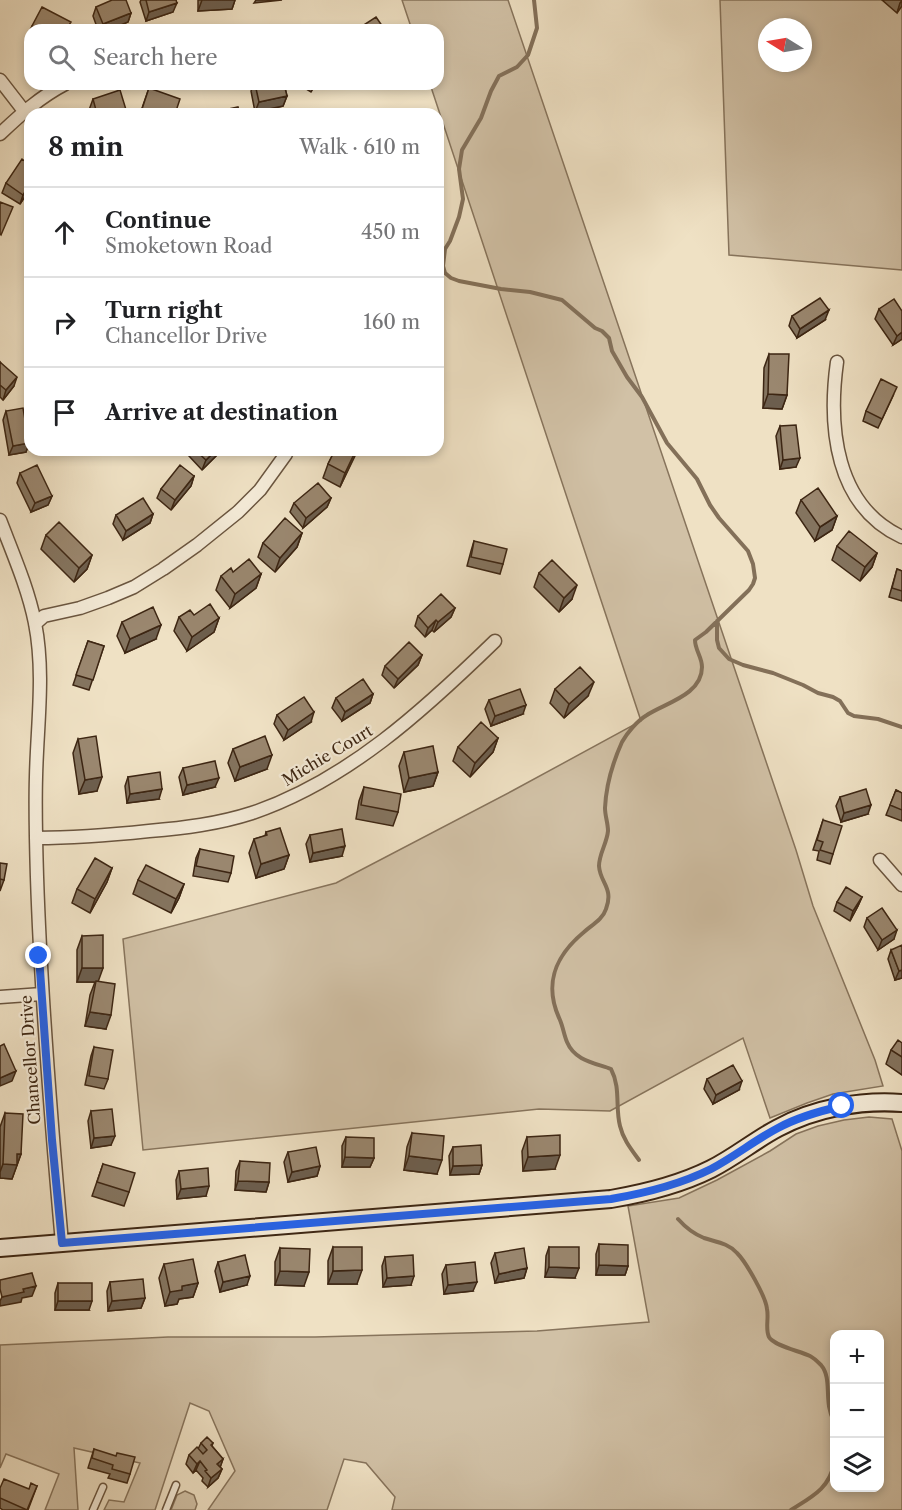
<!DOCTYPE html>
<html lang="en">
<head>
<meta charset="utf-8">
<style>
	:root { --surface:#fff; --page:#f6f6f6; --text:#202124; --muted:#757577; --line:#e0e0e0 }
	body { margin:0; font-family:"Libre Caslon Text",serif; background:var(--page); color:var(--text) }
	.controls { position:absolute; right:18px; bottom:18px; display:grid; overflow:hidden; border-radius:12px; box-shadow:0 3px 9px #0003 }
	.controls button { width:54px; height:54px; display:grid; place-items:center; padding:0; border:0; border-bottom:2px solid var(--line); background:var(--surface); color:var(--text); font:30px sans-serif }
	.compass { position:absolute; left:758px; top:18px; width:54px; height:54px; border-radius:50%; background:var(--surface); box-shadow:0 3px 9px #0003; rotate:281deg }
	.stop { position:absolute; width:18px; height:18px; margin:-14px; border:4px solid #2563eb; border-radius:50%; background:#fff }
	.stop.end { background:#2563eb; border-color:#fff; box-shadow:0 2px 6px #0008 }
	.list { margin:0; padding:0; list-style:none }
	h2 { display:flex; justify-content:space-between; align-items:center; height:78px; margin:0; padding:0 24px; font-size:26px }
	h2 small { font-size:20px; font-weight:400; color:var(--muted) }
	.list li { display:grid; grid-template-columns:39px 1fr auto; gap:18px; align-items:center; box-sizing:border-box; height:90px; padding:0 24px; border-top:2px solid var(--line) }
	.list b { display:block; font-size:22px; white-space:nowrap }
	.list p { margin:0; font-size:20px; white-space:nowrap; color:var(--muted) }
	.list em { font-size:20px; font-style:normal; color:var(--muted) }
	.icon { flex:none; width:33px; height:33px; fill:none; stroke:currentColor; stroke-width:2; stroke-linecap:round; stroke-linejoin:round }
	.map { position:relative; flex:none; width:902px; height:1510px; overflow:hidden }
	.search { position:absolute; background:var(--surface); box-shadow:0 3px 9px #0003; left:24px; top:24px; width:420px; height:66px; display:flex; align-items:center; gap:15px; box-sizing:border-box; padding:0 21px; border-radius:18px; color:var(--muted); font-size:22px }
	.panel { position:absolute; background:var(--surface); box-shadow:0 3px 9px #0003; left:24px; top:108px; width:420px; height:348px; border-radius:18px }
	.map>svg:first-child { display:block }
</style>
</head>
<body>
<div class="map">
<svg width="902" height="1510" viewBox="0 0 902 1510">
	<rect width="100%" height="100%" fill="#efe1c4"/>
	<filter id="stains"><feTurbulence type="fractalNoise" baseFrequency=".00333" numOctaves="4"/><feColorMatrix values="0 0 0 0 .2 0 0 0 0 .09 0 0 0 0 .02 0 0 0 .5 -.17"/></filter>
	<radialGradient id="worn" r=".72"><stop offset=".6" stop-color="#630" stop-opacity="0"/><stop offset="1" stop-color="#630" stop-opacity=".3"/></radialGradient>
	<path fill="#d1c1a6" stroke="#87745c" stroke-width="1.5" fill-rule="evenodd" d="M402,0H508L796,850L813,906L875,1060L883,1086L833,1094L807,1103L770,1118L743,1038L610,1111L539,1109L143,1150L123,939L336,883L512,791L641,721L430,84H438V30H412Z
		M720,0H902V270L729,255ZM767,27H803V63H767Z
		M869,1117L892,1119L902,1151V1510H392L395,1497L366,1463L344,1459L327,1510H208L235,1471L209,1411L190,1403L155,1510H104L109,1500L124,1502L140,1463L74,1448L78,1510H45L59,1474L6,1454L0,1468V1345L168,1337H315L537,1331L649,1322L628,1206L679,1198L717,1180L770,1151L796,1134L818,1126L844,1120ZM834,1334H880V1488H834Z
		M185,1491L194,1495L197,1504L195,1510H171L177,1495Z"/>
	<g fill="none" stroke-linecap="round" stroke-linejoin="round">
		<path stroke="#837059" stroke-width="4" d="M534,0L537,28L528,55L517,67L499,76L491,91L481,118L462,150L459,169L463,199L459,217L450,241L445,249L443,266L445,273L451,278L459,281L501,289L530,292L562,300L595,328L602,331L609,338L612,351L627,377L642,397L667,443L697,479L710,505L719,518L748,551L753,564L755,578L753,584L749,590L706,632L695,640C695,650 702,657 702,667C702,695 665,703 647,715C637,721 627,733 622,742C613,762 606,786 605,808C605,816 608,823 608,831C607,843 599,854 599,866C600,883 614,888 606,909C603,919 592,925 584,932C555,956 543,984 560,1020C563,1027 564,1035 567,1042C575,1061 595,1063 611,1069C621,1088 615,1107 620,1126C623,1139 631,1149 639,1160
			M717,621V640L719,648L729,659L743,665L773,673L803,685L818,693L833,697L840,701L848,713L854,716L878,719L902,727
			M678,1219C686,1228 694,1234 704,1238C716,1242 728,1243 737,1253C746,1262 766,1297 767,1309C769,1318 765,1329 769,1337C774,1346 800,1351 810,1356C814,1358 818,1362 821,1365C833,1379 823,1402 834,1421
			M791,1510C811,1497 829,1489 834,1464"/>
		<g stroke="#6a553f" stroke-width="9">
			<path id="service" d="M93,1510L103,1487
				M166,1510L176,1485"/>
		</g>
		<g stroke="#6a553f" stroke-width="15">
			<path id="minor" d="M0,80L24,111
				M0,134C20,115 40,97 65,84
				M837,362C828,427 835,506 902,537
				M0,520C13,554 28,588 35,623C45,674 37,726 36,777C35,810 36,844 37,877C41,999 51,1121 62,1243
				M35,624L44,616L80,608L108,598L134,587L163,569L197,545L238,512L260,490L286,454
				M36,838C74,838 111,835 149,831C184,828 218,824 252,813C347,781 424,710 495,641
				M880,860L902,885
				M0,997L42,994"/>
		</g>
		<g stroke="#3d2613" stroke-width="20">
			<path id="secondary" d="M0,1248L611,1199C646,1193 679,1185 711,1169C735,1157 755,1140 778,1128C815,1108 860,1100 902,1103"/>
		</g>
		<use href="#service" stroke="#f5ecd9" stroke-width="6"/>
		<use href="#minor" stroke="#f5ecd9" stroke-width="12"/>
		<use href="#secondary" stroke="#f5ecd9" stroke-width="16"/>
	</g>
	<path fill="#84745f" stroke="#3d2613" stroke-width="1.5" d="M141,0H176L173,12L146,21L140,2Z
		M198,0H235L232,9L198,11Z
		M882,0H902L897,13Z
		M96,7L131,13L128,22L109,30H98L93,16Z
		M32,26L68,30H30Z
		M30,30V42L26,40Z
		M254,84H284L287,96L283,106L255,112L251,91Z
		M298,84H316L311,92Z
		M149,88L175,114H140Z
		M93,99L127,113V114H88V113Z
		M6,183L30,189L20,204L2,193Z
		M879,309L902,339L893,345L875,319Z
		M792,316L825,320L797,338L789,326Z
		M769,354L787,395L782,409L763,408L764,368Z
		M0,362L14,386L3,400L0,397Z
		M893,396L878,428L863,421L866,411Z
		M6,411L29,443L26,452L9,455L3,420Z
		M780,426L796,467L780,469L776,436Z
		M191,450H222L202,470L189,456Z
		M335,450H357L340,487L323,478L328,464Z
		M20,473L52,496L48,505L31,512L17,483Z
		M194,476L191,486L171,510L157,498L161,489Z
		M331,498L327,507L303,528L290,512L294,503Z
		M801,500L837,516L832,530L815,541L796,513Z
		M153,514L150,523L123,540L113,524L116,515Z
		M302,533L297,547L275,572L258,557L263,543Z
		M46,535L92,555L87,569L74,582L41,549Z
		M474,541L503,564L500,574L467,566L471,551Z
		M837,546L877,553L872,567L860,581L832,560Z
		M897,569L902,571V601L889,597Z
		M233,572L261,574L256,588L230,608L216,590L221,576Z
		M539,573L572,599L559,612L534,587Z
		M455,608L451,617L434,632L432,630L425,637L415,626L418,616Z
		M194,615L219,618L214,632L187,651L174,631L179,617Z
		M122,622L156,639L125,653L117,636Z
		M88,641L104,646L89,690L73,685Z
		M422,655L418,665L394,688L382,675L385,666Z
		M555,689L588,696L564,718L550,703Z
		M373,694L370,703L342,721L332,708L336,698Z
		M489,700L523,714L491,726L485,709Z
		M277,715L311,722L284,740L274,724Z
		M498,738L493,752L470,777L453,761L458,747Z
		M78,739L97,791L79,794L73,753Z
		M233,749L267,769L235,781L228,763Z
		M404,752L438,772L433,786L404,792L399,766Z
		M183,768L215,787L183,795L179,777Z
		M128,777L159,799L127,803L125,786Z
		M364,787L398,812L393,826L356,819L359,801Z
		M896,790L902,793V821L886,815Z
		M840,797L868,814L841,822L836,806Z
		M823,820L833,854L830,864L817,860L819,851L813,850Z
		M266,832L289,855L284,869L256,878L249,853L254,839L265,836Z
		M310,835L342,856L310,862L306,844Z
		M200,849L231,873L228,882L193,876L196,858Z
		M0,863L4,880L0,891Z
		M112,868L107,882L90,913L72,903L77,889Z
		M138,880L184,884L179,898L171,913L133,894Z
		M862,897L858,906L850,921L834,911L837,902Z
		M867,918L894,939L878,950L864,927Z
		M82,936L98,981L106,1029L85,1026L90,995L95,982H77V950Z
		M891,950L902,978L895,980L888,959Z
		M902,1043V1075L886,1064L891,1050Z
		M94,1047L108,1079L104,1089L85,1085L91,1056Z
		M707,1079L739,1090L713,1104L704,1089Z
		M91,1111L111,1145L91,1148L88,1121Z
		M5,1113L21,1154L12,1179L0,1178V1127Z
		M412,1133L437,1174L404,1170L407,1147Z
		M346,1137L374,1158L370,1167H342V1146Z
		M527,1137L555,1169L523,1171L522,1151Z
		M453,1147L482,1165L479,1174L450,1175L449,1156Z
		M288,1152L320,1166L317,1176L288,1182L284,1162Z
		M240,1161L269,1182L266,1192L235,1190L236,1171Z
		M103,1164L129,1192L124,1206L92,1196Z
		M179,1171L206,1196L177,1199L176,1180Z
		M599,1244L628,1266L625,1275H596V1254Z
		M333,1247L357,1284H328V1261Z
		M549,1247L575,1278L545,1277L546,1256Z
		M280,1248L304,1286L275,1285V1262Z
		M495,1253L527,1268L524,1278L495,1283L491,1263Z
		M385,1257L411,1285L383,1287L382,1266Z
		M218,1262L247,1285L220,1292L215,1271Z
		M164,1264L198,1283L193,1297L179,1299L177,1304L165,1306L159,1278Z
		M446,1265L473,1291L444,1294L442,1274Z
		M110,1282L145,1298L141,1308L108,1311L107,1291Z
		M58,1283L89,1310H55V1293Z
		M201,1443H213L212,1446L223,1459L220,1467L222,1469L218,1478L208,1487L202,1481L203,1478L196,1470L193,1473L186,1464L189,1455L198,1449Z
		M94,1449L130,1474L127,1483L108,1478L110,1474L88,1468Z
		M37,1486L28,1510H3L0,1508V1488L29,1489Z"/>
	<path fill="#6c5e4e" stroke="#3d2613" stroke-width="1.5" d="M202,0H235L232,9L198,11Z
		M256,0H282L254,3Z
		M902,1V6L897,13L900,3Z
		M177,3L173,12L146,21L149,12Z
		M131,13L128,22L109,30H101L103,24Z
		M287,96L283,106L255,112L259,102Z
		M30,184V189L20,204L23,195Z
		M829,310L825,320L797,338L800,329Z
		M902,332V339L893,345L897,336Z
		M17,377L14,386L3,400L6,390Z
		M768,394L787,395L782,409L763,408Z
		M29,443L26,452L9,455L13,446Z
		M216,450H222L202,470L206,460Z
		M356,450H357L355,456L340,487L345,473Z
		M800,458L796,467L780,469L783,460Z
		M194,476L191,486L171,510L175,500Z
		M52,496L48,505L31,512L35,503Z
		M331,498L327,507L303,528L306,518Z
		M153,514L150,523L123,540L126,531Z
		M837,516L832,530L815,541L820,527Z
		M302,533L297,547L275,572L280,558Z
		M877,553L872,567L860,581L865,567Z
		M92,555L87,569L74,582L79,568Z
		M261,574L256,588L230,608L235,594Z
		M577,585L572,599L559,612L564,598Z
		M455,608L451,617L434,632L438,622Z
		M219,618L214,632L187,651L192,637Z
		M436,620L432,630L425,637L428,628Z
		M161,625L156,639L125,653L130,639Z
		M422,655L418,665L394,688L398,679Z
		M594,682L588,696L564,718L569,704Z
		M373,694L370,703L342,721L345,712Z
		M526,705L523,714L491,726L495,716Z
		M314,712L311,722L284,740L288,730Z
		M498,738L493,752L470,777L475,763Z
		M272,755L267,769L235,781L240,767Z
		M438,772L433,786L404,792L409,778Z
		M102,777L97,791L79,794L85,780Z
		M219,778L215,787L183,795L187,785Z
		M162,789L159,799L127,803L130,794Z
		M871,805L868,814L841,822L844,813Z
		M345,846L342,856L310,862L313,853Z
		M289,855L284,869L256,878L261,864Z
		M112,868L107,882L90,913L95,899Z
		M184,884L179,898L171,913L176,899Z
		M862,897L858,906L850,921L853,911Z
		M897,930L894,939L878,950L882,940Z
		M82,968H103L98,982H77Z
		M902,970V978L895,980L899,971Z
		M90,1012L111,1015L106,1029L85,1026Z
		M16,1071L12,1081L0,1086V1078Z
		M742,1081L739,1090L713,1104L716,1095Z
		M115,1136L111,1145L91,1148L94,1138Z
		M17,1154H21L12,1179L0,1178V1172L3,1164Z
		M560,1155L555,1169L523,1171L528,1157Z
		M409,1156L442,1160L437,1174L404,1170Z
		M345,1157L374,1158L370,1167H342Z
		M482,1165L479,1174L450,1175L453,1166Z
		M320,1166L317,1176L288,1182L292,1172Z
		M238,1181L269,1182L266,1192L235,1190Z
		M209,1186L206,1196L177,1199L181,1189Z
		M599,1265L628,1266L625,1275H596Z
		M549,1267L579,1268L575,1278L545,1277Z
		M527,1268L524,1278L495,1283L499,1274Z
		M362,1270L357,1284H328L333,1271Z
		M280,1271L309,1272L304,1286L275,1285Z
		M250,1276L247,1285L220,1292L223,1282Z
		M414,1276L411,1285L383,1287L387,1278Z
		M477,1282L473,1291L444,1294L448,1285Z
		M198,1283L193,1297L179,1299L177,1304L165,1306L170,1292L182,1286Z
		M36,1286L32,1296L22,1298L21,1302L0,1306V1301L2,1297L23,1289Z
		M145,1298L141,1308L108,1311L112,1301Z
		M58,1301H92L89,1310H55Z
		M223,1459L220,1468L217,1464Z
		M200,1461L196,1470L193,1473L197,1464Z
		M222,1469L218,1478L208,1487L211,1478Z"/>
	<path fill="#9a876f" stroke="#3d2613" stroke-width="1.5" d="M112,0H126L131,13L103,24L96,7Z
		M146,0H176L177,3L149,12Z
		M42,7L71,22L66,30H39L32,26Z
		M376,17L385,30H356Z
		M255,84H284L287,96L259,102Z
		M149,88L180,99L175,114H157L142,109Z
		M120,90L127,113L124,114H97L93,99Z
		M238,107L240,114H210V113Z
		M22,159L30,165V184L23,195L6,183Z
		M0,202L13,207L1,235L0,234Z
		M820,298L829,310L800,329L792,316Z
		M894,299L902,311V332L897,336L879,309Z
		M769,354H789L787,395L768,394Z
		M0,362L17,377L6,390L0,385Z
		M881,379L897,387L882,419L866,411Z
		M23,408L29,443L13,446L6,411Z
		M796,425L800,458L783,460L780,426Z
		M195,450H216L206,460Z
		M335,450H356L345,473L328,464Z
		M37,465L52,496L35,503L20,473Z
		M180,465L194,476L175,500L161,489Z
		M318,483L331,498L306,518L294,503Z
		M818,488L837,516L820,527L801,500Z
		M143,498L153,514L126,531L116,515Z
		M285,518L302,533L280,558L263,543Z
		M59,522L92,555L79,568L46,535Z
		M849,531L877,553L865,567L837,546Z
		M474,541L507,549L503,564L471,557Z
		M249,559L261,574L235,594L221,576L231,568L233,572Z
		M552,560L577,585L564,598L539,573Z
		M897,569L902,571V591L892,588Z
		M441,594L455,608L438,622L436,620L428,628L418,616Z
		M210,604L219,618L192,637L179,617L190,610L194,615Z
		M153,607L161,625L130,639L122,622Z
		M88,641L104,646L93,680L76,675Z
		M409,642L422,655L398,679L385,666Z
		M580,667L594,682L569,704L555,689Z
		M363,679L373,694L345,712L336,698Z
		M520,689L526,705L495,716L489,700Z
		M304,697L314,712L288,730L277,715Z
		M481,722L498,738L475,763L458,747Z
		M96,736L102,777L85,780L78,739Z
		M265,736L272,755L240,767L233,749Z
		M433,746L438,772L409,778L404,752Z
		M215,761L219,778L187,785L183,768Z
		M160,772L162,789L130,794L128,777Z
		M364,787L401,794L398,812L361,805Z
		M866,789L871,805L844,813L840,797Z
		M896,790L902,793V810L890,805Z
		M823,820L842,826L833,854L820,850L823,842L817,840Z
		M280,828L289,855L261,864L254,839L267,835L266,832Z
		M342,829L345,846L313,853L310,835Z
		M200,849L234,856L231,873L196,866Z
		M95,858L112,868L95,899L77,889Z
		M0,863L7,864L4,880L0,879Z
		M146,865L184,884L176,899L138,880Z
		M846,887L862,897L853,911L837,902Z
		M882,908L897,930L882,940L867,918Z
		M103,935V968H82V936Z
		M902,945V970L899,971L891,950Z
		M96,981L115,984L111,1015L90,1012Z
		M898,1040L902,1043V1057L891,1050Z
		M4,1044L16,1071L0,1078V1046Z
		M94,1047L113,1050L108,1079L89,1076Z
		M733,1065L742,1081L716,1095L707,1079Z
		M112,1109L115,1136L94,1138L91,1111Z
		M5,1113L23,1114L21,1154H17V1165L3,1164Z
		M412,1133L444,1136L442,1160L409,1156Z
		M560,1135V1155L528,1157L527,1137Z
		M346,1137L374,1138V1158L345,1157Z
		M481,1145L482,1165L453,1166V1147Z
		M316,1147L320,1166L292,1172L288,1152Z
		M240,1161L270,1163L269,1182L238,1181Z
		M103,1164L135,1173L129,1192L97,1182Z
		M208,1168L209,1186L181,1189L179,1171Z
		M599,1244L628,1245V1266L599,1265Z
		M333,1247H362V1270L333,1271Z
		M549,1247H579V1268L549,1267Z
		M280,1248L310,1249L309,1272L280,1271Z
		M524,1248L527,1268L499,1274L495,1253Z
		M245,1255L250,1276L223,1282L218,1262Z
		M413,1255L414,1276L387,1278L385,1257Z
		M193,1259L198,1283L182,1286V1290L170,1292L164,1264Z
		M475,1262L477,1282L448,1285L446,1265Z
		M32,1273L36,1286L23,1289L24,1292L2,1297L0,1289V1280Z
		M143,1279L145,1298L112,1301L110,1282Z
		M58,1283H92V1301H58Z
		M207,1437L213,1443L211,1445L223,1459L217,1464L222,1469L211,1478L205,1471L207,1470L200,1461L197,1464L189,1455L197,1447L203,1454L207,1450L201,1443Z
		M94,1449L116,1456L117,1453L135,1457L130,1474L112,1469L113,1465L92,1458Z
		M4,1479L29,1489L31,1483L37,1486L27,1510L0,1498V1488Z"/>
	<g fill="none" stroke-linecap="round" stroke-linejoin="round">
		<path stroke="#2563eb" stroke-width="8" d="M39,956L52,1140L62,1243L611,1199C646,1193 679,1185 711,1169C734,1157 755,1140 778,1128C798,1117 820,1111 842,1106"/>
	</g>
	<g text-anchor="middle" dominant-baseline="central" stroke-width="4.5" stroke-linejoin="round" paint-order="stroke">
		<g font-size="16" fill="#3d2613" stroke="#f5ecd9">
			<text transform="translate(327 755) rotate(-31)">Michie Court</text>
			<text transform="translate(30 1060) rotate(-94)">Chancellor Drive</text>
		</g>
	</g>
	<rect width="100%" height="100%" filter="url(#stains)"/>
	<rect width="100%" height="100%" fill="url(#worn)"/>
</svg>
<div class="controls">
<button>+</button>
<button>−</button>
<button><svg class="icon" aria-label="layers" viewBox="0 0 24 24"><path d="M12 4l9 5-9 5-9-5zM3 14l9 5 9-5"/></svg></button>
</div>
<svg class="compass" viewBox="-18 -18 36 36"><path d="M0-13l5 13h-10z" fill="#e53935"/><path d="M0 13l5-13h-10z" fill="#757577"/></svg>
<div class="stop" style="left:842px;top:1106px"></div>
<div class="stop end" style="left:39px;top:956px"></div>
<div class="search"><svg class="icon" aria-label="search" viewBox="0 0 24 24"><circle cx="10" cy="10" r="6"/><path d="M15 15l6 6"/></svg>Search here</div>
<section class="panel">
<h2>8 min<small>Walk · 610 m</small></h2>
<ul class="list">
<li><svg class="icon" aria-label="ahead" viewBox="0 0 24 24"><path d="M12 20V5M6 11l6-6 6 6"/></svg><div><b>Continue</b><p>Smoketown Road</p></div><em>450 m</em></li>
<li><svg class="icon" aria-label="right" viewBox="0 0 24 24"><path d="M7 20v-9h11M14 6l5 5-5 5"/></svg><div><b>Turn right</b><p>Chancellor Drive</p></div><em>160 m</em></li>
<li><svg class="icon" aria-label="arrive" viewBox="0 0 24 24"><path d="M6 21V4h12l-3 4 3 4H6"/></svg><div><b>Arrive at destination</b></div></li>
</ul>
</section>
</div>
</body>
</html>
